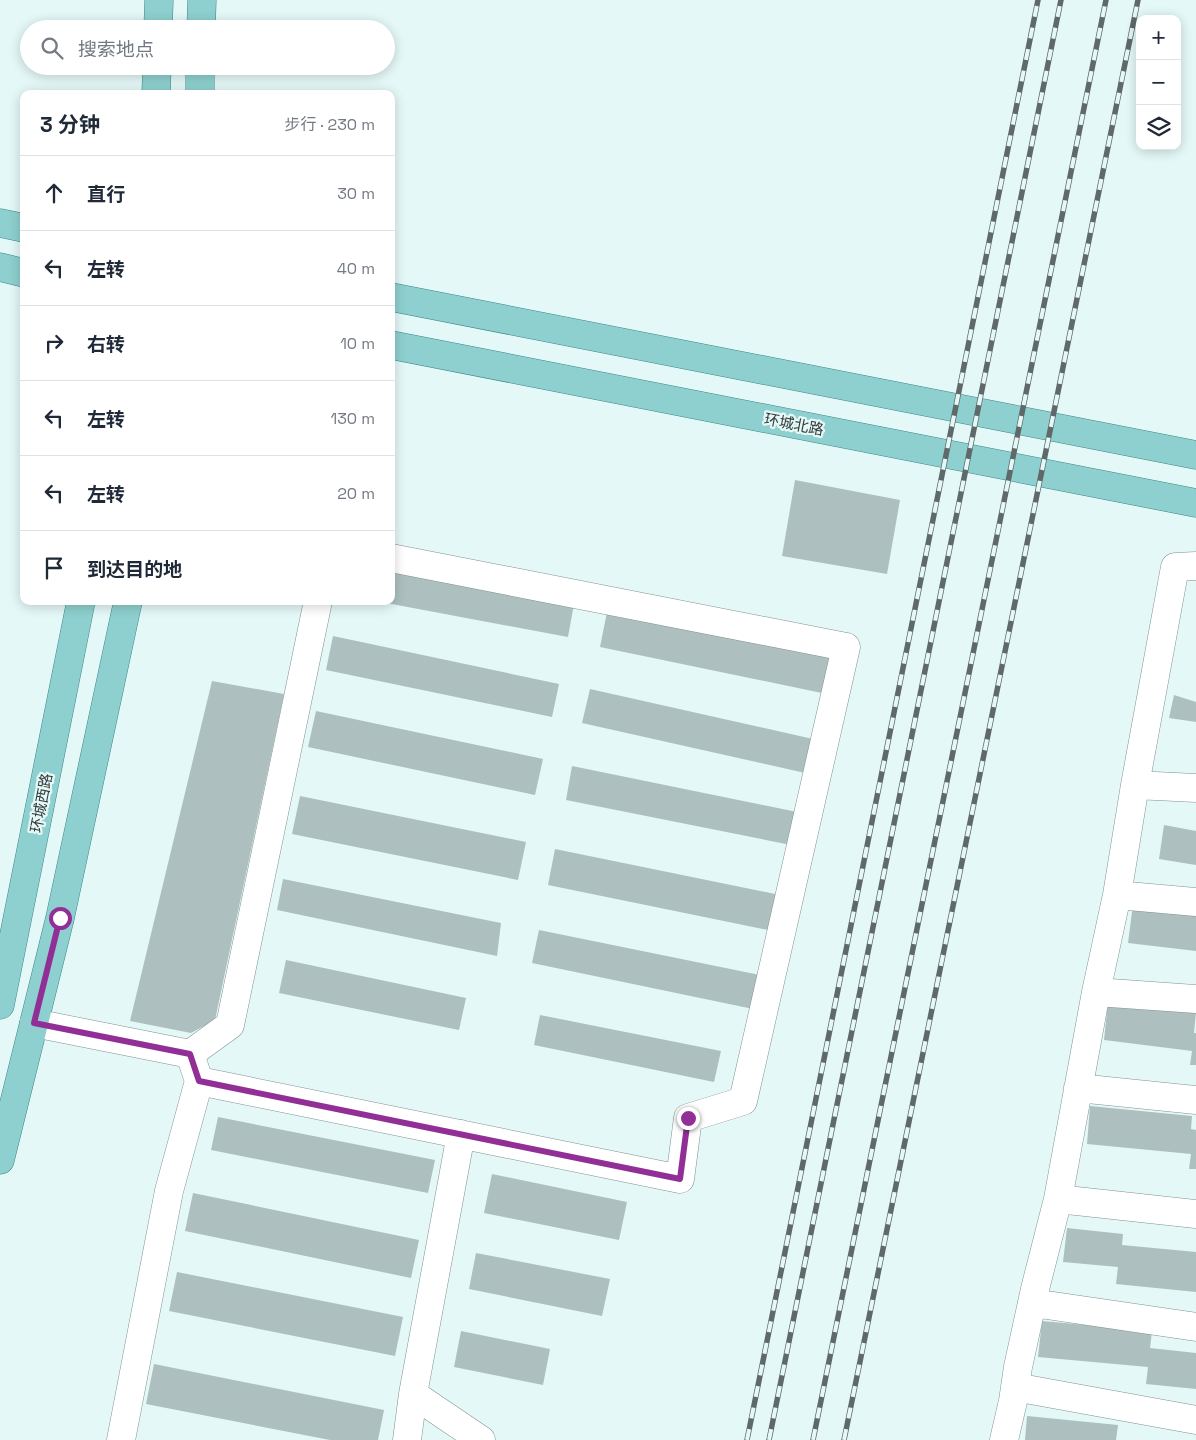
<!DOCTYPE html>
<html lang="zh">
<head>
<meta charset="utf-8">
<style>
	:root { --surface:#fff; --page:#f2f2f3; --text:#1f2937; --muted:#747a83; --line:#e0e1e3 }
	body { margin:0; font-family:"Space Grotesk","Noto Sans SC",sans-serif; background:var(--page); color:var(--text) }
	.controls { position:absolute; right:15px; top:15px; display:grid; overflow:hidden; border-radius:10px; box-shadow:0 2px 12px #0003 }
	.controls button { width:45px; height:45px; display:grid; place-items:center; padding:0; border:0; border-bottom:1px solid var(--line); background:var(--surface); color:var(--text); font:25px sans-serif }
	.stop { position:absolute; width:15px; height:15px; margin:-11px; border:4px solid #912f97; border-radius:50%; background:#fff }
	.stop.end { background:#912f97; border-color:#fff; box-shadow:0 1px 5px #0008 }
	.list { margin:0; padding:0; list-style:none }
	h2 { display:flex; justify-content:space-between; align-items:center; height:65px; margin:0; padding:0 20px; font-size:21px }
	h2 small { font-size:16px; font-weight:400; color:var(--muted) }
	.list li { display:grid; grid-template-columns:32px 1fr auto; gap:15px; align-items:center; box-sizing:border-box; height:75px; padding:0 20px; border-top:1px solid var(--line) }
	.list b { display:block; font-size:19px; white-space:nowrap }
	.list em { font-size:16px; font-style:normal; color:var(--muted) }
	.icon { flex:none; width:28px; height:28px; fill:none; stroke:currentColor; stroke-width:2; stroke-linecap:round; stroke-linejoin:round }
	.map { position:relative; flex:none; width:1196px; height:1440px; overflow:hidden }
	.search { position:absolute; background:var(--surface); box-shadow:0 2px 12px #0003; left:20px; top:20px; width:375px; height:55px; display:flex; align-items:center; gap:12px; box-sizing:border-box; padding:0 18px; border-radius:28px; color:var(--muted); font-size:19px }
	.panel { position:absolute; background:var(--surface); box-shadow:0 2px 12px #0003; left:20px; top:90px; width:375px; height:515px; border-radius:10px }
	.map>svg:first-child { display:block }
</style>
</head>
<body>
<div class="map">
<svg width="1196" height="1440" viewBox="0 0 1196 1440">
	<rect width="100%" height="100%" fill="#e4f8f7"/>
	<path fill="#adc0bf" d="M795,480L900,500L887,574L782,556Z
		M391,570L574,604L568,637L381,602L391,601Z
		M607,612L829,658L822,693L600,647Z
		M333,636L559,684L552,717L326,670Z
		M212,681L284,694L215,1020L191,1033L130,1021Z
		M590,689L813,739L805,773L582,723Z
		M1174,695L1196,702V722L1169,718Z
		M316,711L543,759L535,795L308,747Z
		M572,766L797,812L791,845L566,800Z
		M300,796L526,842L518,880L292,834Z
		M1164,825L1196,831V865L1159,859Z
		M555,849L780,895L773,931L548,885Z
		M283,879L501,923L497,956L277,910Z
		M1133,904L1196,912V951L1128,943Z
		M539,930L760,975L753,1009L532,963Z
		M286,960L466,998L459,1030L279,993Z
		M1108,1002L1196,1012L1194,1033H1196V1065H1190L1192,1051L1104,1040Z
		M540,1015L721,1051L714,1082L534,1045Z
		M1090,1106L1192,1116L1191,1129L1196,1130V1169H1189L1191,1154L1087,1144Z
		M218,1117L435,1160L428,1193L211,1150Z
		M492,1174L627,1202L619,1240L484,1213Z
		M193,1193L419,1240L411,1278L185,1231Z
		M1067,1228L1123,1234L1122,1245L1196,1252V1292L1116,1284L1118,1267L1063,1262Z
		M476,1253L610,1279L602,1316L469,1289Z
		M177,1272L403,1317L395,1356L169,1311Z
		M1042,1321L1152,1331L1150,1348L1196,1353V1389L1146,1384L1148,1367L1038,1357Z
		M461,1331L550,1349L543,1385L454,1367Z
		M154,1364L384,1410L378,1440H330L146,1404Z
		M1027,1416L1118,1425L1116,1440H1025Z"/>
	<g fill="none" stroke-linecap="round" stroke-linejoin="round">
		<g stroke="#809291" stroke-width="29">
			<path id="minor" d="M1135,785L1196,788
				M1117,895L1196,902
				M1096,992L1196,999
				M34,1023L190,1054L230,1025L318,601
				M190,1054L199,1081L680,1179L688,1118L743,1101L846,647L391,558
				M1078,1088L1196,1100
				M1058,1199L1196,1214
				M1033,1303L1196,1327
				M1015,1387L1196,1420
				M413,1394L461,1134
				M121,1440L169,1191L199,1081
				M407,1440L413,1394L481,1440
				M1004,1440L1013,1401L1018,1367L1035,1289L1058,1199L1096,992L1117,895L1135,785L1175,567L1196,566"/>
		</g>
		<g stroke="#3c8786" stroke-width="29">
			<path id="major" d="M158,29L159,0
				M201,29L202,0
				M156,94L157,66
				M200,94V66
				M0,223L24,228
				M0,267L24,273
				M391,297L1196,455
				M391,345L1196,503
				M0,1005L81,601
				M0,1160L60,918L128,601"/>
		</g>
		<use href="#minor" stroke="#fff" stroke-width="28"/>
		<use href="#major" stroke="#8ed0cf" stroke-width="28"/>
		<g stroke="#5f6969" stroke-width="5.5">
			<path id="rail" d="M747,1440L1038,0
				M769,1440L1061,0
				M813,1440L1106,0
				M844,1440L1138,0"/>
		</g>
		<use href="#rail" stroke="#e4f8f7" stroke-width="4" stroke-dasharray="11" stroke-linecap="butt"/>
	</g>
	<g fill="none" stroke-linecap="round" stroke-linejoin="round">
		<path stroke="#912f97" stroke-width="6" d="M60,918L34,1023L190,1054L199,1081L680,1179L688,1118"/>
	</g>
	<g text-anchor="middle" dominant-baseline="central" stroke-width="4.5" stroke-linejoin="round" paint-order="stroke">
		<g font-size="15" fill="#323939" stroke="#e4f8f7">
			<text transform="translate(794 424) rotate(11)">环城北路</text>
			<text transform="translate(41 803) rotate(-79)">环城西路</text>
		</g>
	</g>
</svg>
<div class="controls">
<button>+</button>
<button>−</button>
<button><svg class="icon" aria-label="layers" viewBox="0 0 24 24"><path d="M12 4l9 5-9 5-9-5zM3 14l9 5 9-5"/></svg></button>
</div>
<div class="stop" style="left:60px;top:918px"></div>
<div class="stop end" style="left:688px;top:1118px"></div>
<div class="search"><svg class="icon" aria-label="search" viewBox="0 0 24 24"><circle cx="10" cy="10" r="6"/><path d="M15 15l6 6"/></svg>搜索地点</div>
<section class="panel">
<h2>3 分钟<small>步行 · 230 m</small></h2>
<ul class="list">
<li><svg class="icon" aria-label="ahead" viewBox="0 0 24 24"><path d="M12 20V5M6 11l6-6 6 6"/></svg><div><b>直行</b></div><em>30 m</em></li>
<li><svg class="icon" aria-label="left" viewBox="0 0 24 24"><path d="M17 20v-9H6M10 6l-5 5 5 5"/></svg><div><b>左转</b></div><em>40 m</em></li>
<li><svg class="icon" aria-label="right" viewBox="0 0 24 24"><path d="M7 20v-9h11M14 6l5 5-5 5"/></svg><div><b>右转</b></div><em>10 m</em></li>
<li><svg class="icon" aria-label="left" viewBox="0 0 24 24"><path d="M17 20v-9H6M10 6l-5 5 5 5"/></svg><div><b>左转</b></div><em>130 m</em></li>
<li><svg class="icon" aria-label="left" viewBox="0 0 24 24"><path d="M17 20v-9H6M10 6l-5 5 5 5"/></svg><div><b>左转</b></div><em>20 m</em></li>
<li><svg class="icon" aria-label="arrive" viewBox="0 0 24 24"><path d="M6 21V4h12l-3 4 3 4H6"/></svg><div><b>到达目的地</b></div></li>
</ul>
</section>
</div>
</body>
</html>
